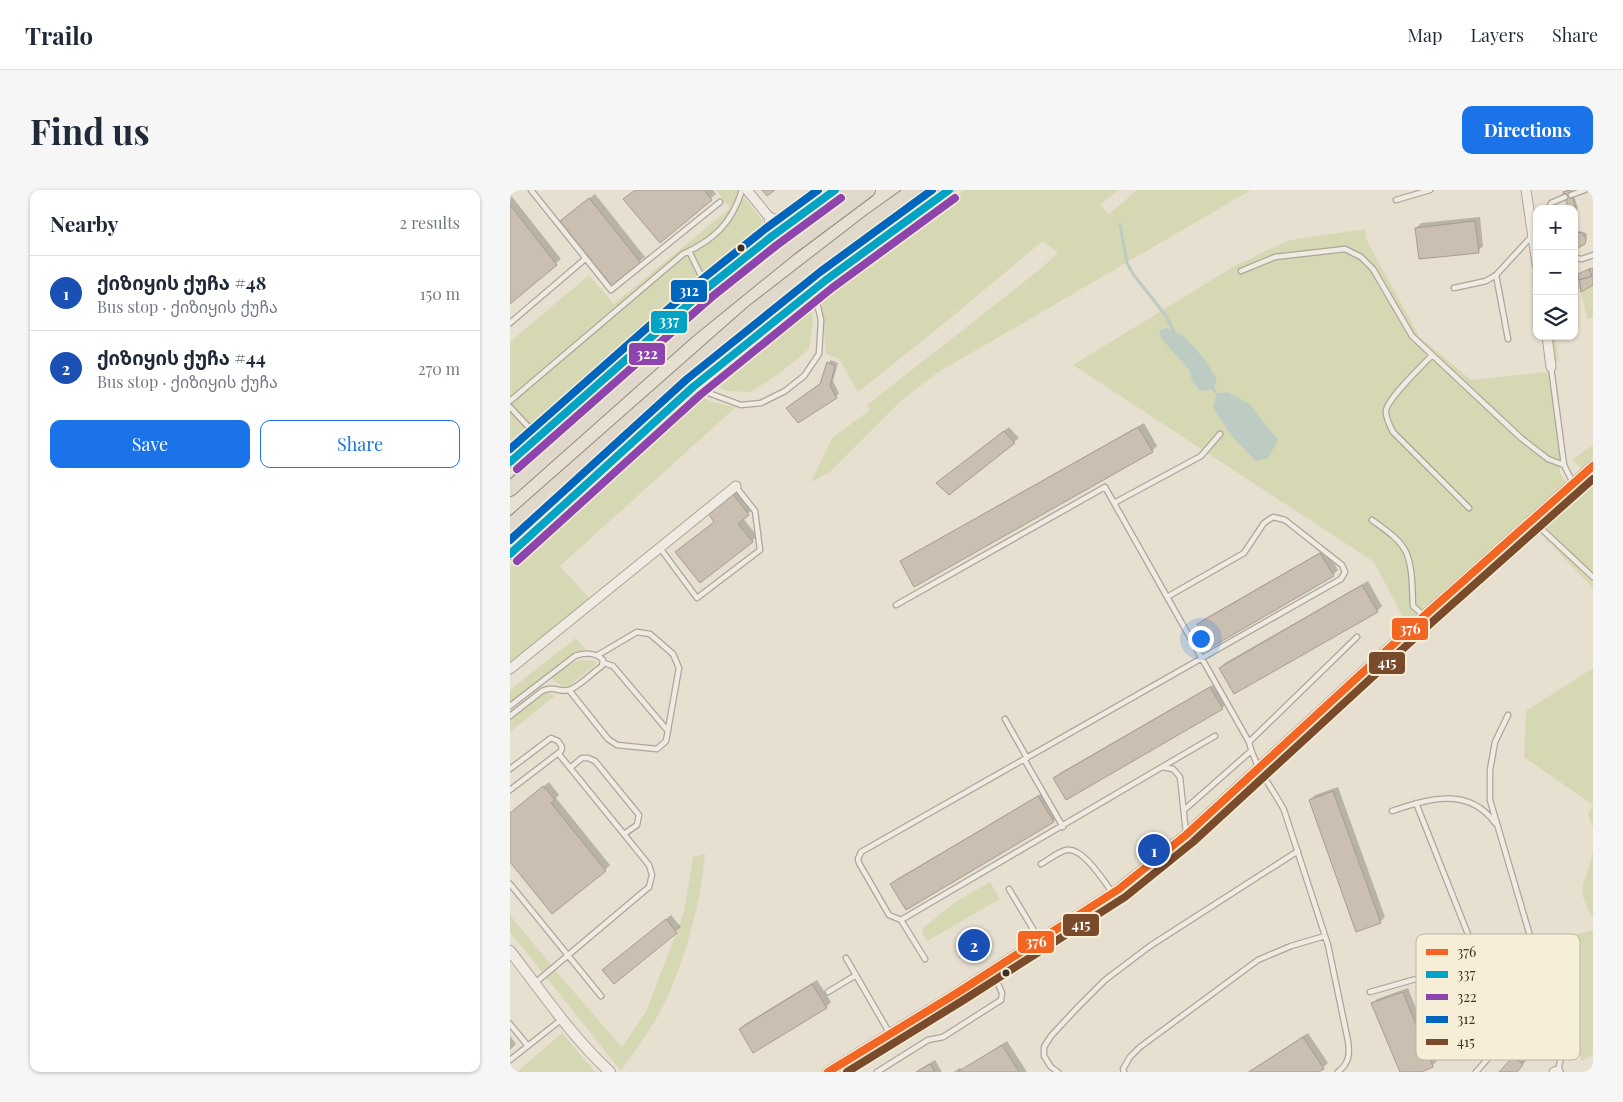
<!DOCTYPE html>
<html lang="en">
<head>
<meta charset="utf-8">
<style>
	:root { --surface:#fff; --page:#f6f6f7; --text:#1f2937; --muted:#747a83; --line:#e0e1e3; --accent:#1a73e8 }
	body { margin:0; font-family:"Playfair Display","Noto Sans Georgian",serif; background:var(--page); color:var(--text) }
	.controls { position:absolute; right:15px; top:15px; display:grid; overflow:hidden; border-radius:10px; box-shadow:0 1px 4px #0004 }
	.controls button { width:45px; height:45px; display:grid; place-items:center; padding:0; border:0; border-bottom:1px solid var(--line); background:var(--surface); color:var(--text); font:25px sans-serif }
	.you { position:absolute; left:690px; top:448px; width:18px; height:18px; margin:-12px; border:4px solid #fff; border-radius:50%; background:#1a73e8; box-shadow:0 0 0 8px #1a73e833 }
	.badge { display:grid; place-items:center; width:32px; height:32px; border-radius:50%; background:var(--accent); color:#fff; font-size:16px; font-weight:700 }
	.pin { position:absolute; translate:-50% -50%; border:2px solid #fff; box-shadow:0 1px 5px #0006 }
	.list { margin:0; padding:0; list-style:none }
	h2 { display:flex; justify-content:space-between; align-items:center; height:65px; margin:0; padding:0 20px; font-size:21px }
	h2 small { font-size:16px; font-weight:400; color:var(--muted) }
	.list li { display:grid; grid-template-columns:32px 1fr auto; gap:15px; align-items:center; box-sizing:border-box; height:75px; padding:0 20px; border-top:1px solid var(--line) }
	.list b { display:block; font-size:19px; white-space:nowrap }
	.list p { margin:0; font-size:16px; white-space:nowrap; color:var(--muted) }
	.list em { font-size:16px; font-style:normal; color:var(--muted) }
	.actions { display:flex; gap:10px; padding:15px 20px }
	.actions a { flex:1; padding:11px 0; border:1px solid var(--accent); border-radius:10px; text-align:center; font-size:18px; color:var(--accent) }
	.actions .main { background:var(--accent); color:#fff }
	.icon { flex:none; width:28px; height:28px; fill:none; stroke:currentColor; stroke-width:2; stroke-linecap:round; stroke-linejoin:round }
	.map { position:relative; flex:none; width:1083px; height:882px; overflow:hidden; border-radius:10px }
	header { display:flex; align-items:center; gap:30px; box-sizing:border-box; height:70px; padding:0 25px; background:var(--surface); border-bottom:1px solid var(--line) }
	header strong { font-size:24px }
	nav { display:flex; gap:28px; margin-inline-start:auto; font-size:18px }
	.intro { display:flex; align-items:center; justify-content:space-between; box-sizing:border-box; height:120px; padding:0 30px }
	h1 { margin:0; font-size:35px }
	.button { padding:12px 22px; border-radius:10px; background:var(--accent); color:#fff; font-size:18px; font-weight:700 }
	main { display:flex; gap:30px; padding:0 30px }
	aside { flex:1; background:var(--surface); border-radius:10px; box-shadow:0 1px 4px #0004 }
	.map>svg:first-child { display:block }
</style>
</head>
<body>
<header>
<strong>Trailo</strong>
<nav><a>Map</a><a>Layers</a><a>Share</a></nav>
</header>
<div class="intro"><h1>Find us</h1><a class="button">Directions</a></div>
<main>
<aside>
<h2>Nearby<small>2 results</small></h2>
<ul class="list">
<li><span class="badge" style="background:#1a4fb4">1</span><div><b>ქიზიყის ქუჩა #48</b><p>Bus stop · ქიზიყის ქუჩა</p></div><em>150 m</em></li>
<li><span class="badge" style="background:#1a4fb4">2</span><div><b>ქიზიყის ქუჩა #44</b><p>Bus stop · ქიზიყის ქუჩა</p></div><em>270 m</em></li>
</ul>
<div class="actions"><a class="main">Save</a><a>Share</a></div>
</aside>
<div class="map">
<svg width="1083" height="882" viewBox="0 0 1083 882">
	<rect width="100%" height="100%" fill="#e7e0d1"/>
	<path fill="#d6d7b3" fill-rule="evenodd" d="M206,0H228L252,30L255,40L0,262V152L79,85L104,114L220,18Z
		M454,0H609L590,15L599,24L627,0H741L427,183L392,210L320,282L301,292L322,248L360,220L357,215L528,81L548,63L533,51L432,135L348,202L329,169L316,164L311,106L383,47Z
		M855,39L856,49L909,146L961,190L1038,182L1050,268V283L1056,292L896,433L864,372L563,175L723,77L764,57L780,50ZM651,147L703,199L682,191L679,180Z
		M1083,95V128L1077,129L1071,102Z
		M300,111L303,131L299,159L271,182L241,202L218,201L201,194Z
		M1041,146H1045L1049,171L1044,172Z
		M186,203L202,212L226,217L50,376L80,409L0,473V375Z
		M1083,255V268L1071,278L1062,270Z
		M1083,284V401L1081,396L1028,341H1021Z
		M66,448L76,459L62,464L0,513V500Z
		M71,470L85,471L86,474L58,497H55L43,491L42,487L62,473Z
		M1083,478V638L1078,624L1083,615L1014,567L1016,521Z
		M35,503H40L45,506L0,542V529Z
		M1083,660V728C1062,694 1078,694 1083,660Z
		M195,664C191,713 177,761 158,806C146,833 127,857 111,881L0,742V725L50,786L112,857L136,822L174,722L183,667Z
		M480,692L490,709L417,751L412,743L413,738L444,713Z
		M1083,740V865L1072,871L1032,753Z
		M52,843L85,882H7Z"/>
	<path fill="#bcccc2" d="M657,138L675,147L695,170L707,189L703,199L690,201L682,191L679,180L656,154L651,147L649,140Z
		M718,202L739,214L768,250L758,268L746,271L719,243L703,217L707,204Z"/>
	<path fill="#0003" d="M125,0H203L206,4L150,51Z
		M1057,0H1062L1068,18L1066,20L1054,2Z
		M0,4L51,69L0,113Z
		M85,4L135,67L102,94L57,26Z
		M970,27L973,56L968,61L906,38L911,33Z
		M1068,41L1074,42L1077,44L1076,51L1074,53L1064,46Z
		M1064,74L1067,86L1083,78V93L1072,100L1070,91H1068L1069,99L1064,101Z
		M321,170L328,173L323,191L329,203L326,207L281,214L311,193L318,173Z
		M634,233L647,256L642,261L392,372L397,367Z
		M499,237L509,248L504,252L433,288Z
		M229,300L243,319L233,328L247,346L242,351L204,319Z
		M816,359L828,380L823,385L689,434L694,429Z
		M858,391L872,416L867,421L710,478L715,473Z
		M706,493L717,513L712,518L545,588L550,583Z
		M39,592L49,605L46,608L100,675L95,680L0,670V624Z
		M828,597L875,727L870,732L800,610L805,605Z
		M534,602L548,627L543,631L382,694L387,689Z
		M161,725L171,737L104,792L99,775Z
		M307,790L321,812L316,817L230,839L235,834Z
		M898,798L927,871L922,876L909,882H891L862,814L867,809Z
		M798,843L818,873L807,882H738Z
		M0,846L6,854L0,860Z
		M497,851L517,882H443L450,878L452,880Z
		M1008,864L1016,871L1006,882H991Z
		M425,870L432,882H405Z"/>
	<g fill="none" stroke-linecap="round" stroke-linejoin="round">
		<path stroke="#bcccc2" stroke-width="3" d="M610,34L617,73L623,84L656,126L666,145
			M702,197L707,204"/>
	</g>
	<path fill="#cbbfb2" stroke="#a89c90" d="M125,0H194L202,10L150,53L113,9Z
		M252,0H265L257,6Z
		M1060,0L1067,22H1064V19H1059L1053,2Z
		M79,8L131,73L102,96L50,31Z
		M0,15L47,75L0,114Z
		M965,31L969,63L909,69L905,38Z
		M1067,42L1072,43L1076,49L1075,54L1068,58L1064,57V43Z
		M1083,78V95L1071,102L1069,90L1082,86L1079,79Z
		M1079,79L1082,86L1069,90L1068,84Z
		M1064,82L1068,102L1064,103Z
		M317,172L325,176L320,196L327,208L288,233L276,218L310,194Z
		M628,237L643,262L404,397L390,371Z
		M494,241L505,253L439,305L426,293Z
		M223,304L239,325L228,334L243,352L190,393L165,362L204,332L198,323Z
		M810,363L824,386L700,458L687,434Z
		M852,395L868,422L724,504L709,478Z
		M700,497L713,519L556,610L543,588Z
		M33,596L45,610L41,613L96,681L42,724L0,672V623Z
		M823,601L871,733L846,742L799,610Z
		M528,606L544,632L396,720L380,694Z
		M156,729L167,743L104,794L92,780Z
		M302,794L317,818L243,863L229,839Z
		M893,802L923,877L912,882H890L861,813Z
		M793,847L814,879L809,882H739Z
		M492,855L509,882H449V881Z
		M1004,866L1013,875L1007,882H989Z
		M420,874L425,882H407Z"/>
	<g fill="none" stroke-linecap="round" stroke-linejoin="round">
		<g stroke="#ada599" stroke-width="7">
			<path id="service" d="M21,0L101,100L210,12
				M1061,5L1075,0
				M886,10L920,0
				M1039,19L1041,13L1055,7
				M179,61L197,98
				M1064,68L1072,69L1083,65
				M731,81L765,67L835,59L851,67L863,79L902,146L1011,248L1038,269L1054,275
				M986,85L998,149
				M944,98L976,91L986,85L1022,46
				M0,133L75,69
				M922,165C912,176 879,207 876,220C875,227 880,236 883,242L959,318
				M1041,177L1054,275L1063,293
				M185,198L231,215L251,213L275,201L294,186L309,164L311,130L304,100
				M0,211L173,64C204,50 222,33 232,0
				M0,217L26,245
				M604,313L691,266L710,244
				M862,330C874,339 889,348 896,362C903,378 902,399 903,416L914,426
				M1022,330L1083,387
				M150,358L187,408L250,360L245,321L226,297
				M657,407L734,363L754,333L763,327L775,330L832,375L835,382L831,389L351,662L348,669L349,673L379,725L391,730L652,577L663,579L670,587L676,643
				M386,415L595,297L739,552C745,578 762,597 774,620L818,755L838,851C840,865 839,873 828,882
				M94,473L103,476L158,541
				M59,500L98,549L107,555L147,559L156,551L169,478L163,464L140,444L127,442L88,465
				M0,516L65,466C74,463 86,462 93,470L92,476C83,482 69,497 59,500C50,503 44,495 32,501L0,526
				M998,525L985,552L980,580V610L1023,756L1052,863L1048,881H1050
				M495,529L517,568
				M739,552L847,447
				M514,569L553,637
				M652,577L705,546
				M60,578L72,568H78L85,571L129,625L127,635L114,644
				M0,579L41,548L48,551L52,557L51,561L0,600
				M906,613L969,772
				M674,620L741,561
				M882,621C918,609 958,596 985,633
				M531,674C538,670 548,662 556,660C572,656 593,690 602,702
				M0,694L91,806
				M499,699L529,749
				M391,730L415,769
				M336,768L380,844
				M25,793L139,697L142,685L139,675L48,563
				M318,802L346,785
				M860,802L1023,756
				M0,834L18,856
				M0,870L52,829
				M367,882L418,850L433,847L491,810L492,803L482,780
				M548,882L541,877L534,866V857L541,846L567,818L595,790L640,756L788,661
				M614,882L613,879L620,867L630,857L748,770L781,756L815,746
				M966,882L997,847"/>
		</g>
		<g stroke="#ada599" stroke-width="11">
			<path id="minor" d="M237,0L259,27L278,34
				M1016,0L1027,74
				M259,27L261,47
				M1037,146L1041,177
				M0,479L226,296
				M1044,882L1048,881"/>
		</g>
		<g stroke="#ada599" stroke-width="12">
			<path id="tertiary" d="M0,272L197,98L261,47L321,3
				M0,364L183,197L316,90L384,39L439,0
				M0,761C32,802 62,847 100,882
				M318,882L447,803L609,699L676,645L914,426L1083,276"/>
		</g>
		<g stroke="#928b80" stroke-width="16">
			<path id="trunk" d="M316,6L355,1
				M27,246L76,226
				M66,281L108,265
				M0,299L178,141L279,59L358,0
				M0,336L243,122L358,33L404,0"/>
		</g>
		<use href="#service" stroke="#efebe3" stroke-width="4.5"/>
		<use href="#minor" stroke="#efebe3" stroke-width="9"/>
		<use href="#tertiary" stroke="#efebe3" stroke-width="10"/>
		<use href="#trunk" stroke="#e0d9cb" stroke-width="14"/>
		<g stroke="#f7eed8" stroke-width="11">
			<path id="bus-1" d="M318,882L447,803L609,699L676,645L914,426L1083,276"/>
		</g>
		<g stroke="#f7eed8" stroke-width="11">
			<path id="bus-2" d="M0,272L197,98L261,47L325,0
				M0,364L183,197L316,90L439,0"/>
		</g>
		<g stroke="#f7eed8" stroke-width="11">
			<path id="bus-3" d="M7,279L203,106L267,55L331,8
				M7,371L190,205L322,98L445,8"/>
		</g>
		<g stroke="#f7eed8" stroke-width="11">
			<path id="bus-4" d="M0,259L190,91L255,39L308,0
				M0,350L177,189L310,82L422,0"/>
		</g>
		<g stroke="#f7eed8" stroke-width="11">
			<path id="bus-5" d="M337,882L452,811L615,707L683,652L921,433L1083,289"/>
		</g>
		<use href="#bus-1" stroke="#f26522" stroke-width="8"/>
		<use href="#bus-2" stroke="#03a3c5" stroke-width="8"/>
		<use href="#bus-3" stroke="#8e44ad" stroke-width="8"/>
		<use href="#bus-4" stroke="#0065bd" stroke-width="8"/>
		<use href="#bus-5" stroke="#7a4b2a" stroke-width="8"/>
	</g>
	<g fill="#3d2e20" stroke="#f7eed8" stroke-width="2">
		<circle cx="231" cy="58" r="4.5"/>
		<circle cx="496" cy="783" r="4.5"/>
	</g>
	<rect x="906" y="744" width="164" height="126" rx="8" fill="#f7eed8" stroke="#bfb4a1" stroke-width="1"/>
	<rect x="916" y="759" width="22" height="6" fill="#f26522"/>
	<rect x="916" y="781" width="22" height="7" fill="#03a3c5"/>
	<rect x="916" y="804" width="22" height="6" fill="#8e44ad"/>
	<rect x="916" y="826" width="22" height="7" fill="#0065bd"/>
	<rect x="916" y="849" width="22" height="6" fill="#7a4b2a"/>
	<g font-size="14" fill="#3d2e20">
		<text x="947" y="767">376</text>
		<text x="947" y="789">337</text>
		<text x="947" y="812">322</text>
		<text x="947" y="834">312</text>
		<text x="947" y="857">415</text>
	</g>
	<g stroke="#f7eed8" stroke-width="2">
		<rect x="160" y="89" width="38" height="24" rx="5" fill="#0065bd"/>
		<rect x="140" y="120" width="38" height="24" rx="5" fill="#03a3c5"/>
		<rect x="118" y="152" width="38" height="24" rx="5" fill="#8e44ad"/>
		<rect x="881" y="427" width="38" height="24" rx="5" fill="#f26522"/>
		<rect x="858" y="461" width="38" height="24" rx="5" fill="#7a4b2a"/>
		<rect x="552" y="723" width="38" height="24" rx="5" fill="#7a4b2a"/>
		<rect x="507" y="740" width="38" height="24" rx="5" fill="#f26522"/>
	</g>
	<g font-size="14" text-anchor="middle" font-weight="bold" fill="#fff">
		<text x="179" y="106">312</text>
		<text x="159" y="136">337</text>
		<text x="137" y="169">322</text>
		<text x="900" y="444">376</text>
		<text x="877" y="478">415</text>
		<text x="571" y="740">415</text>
		<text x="526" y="757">376</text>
	</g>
</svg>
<div class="controls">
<button>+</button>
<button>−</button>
<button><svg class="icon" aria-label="layers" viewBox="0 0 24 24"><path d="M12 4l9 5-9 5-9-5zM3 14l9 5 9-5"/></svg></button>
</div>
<div class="you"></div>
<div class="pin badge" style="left:644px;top:660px;background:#1a4fb4">1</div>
<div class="pin badge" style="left:464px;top:755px;background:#1a4fb4">2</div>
</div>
</main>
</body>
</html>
